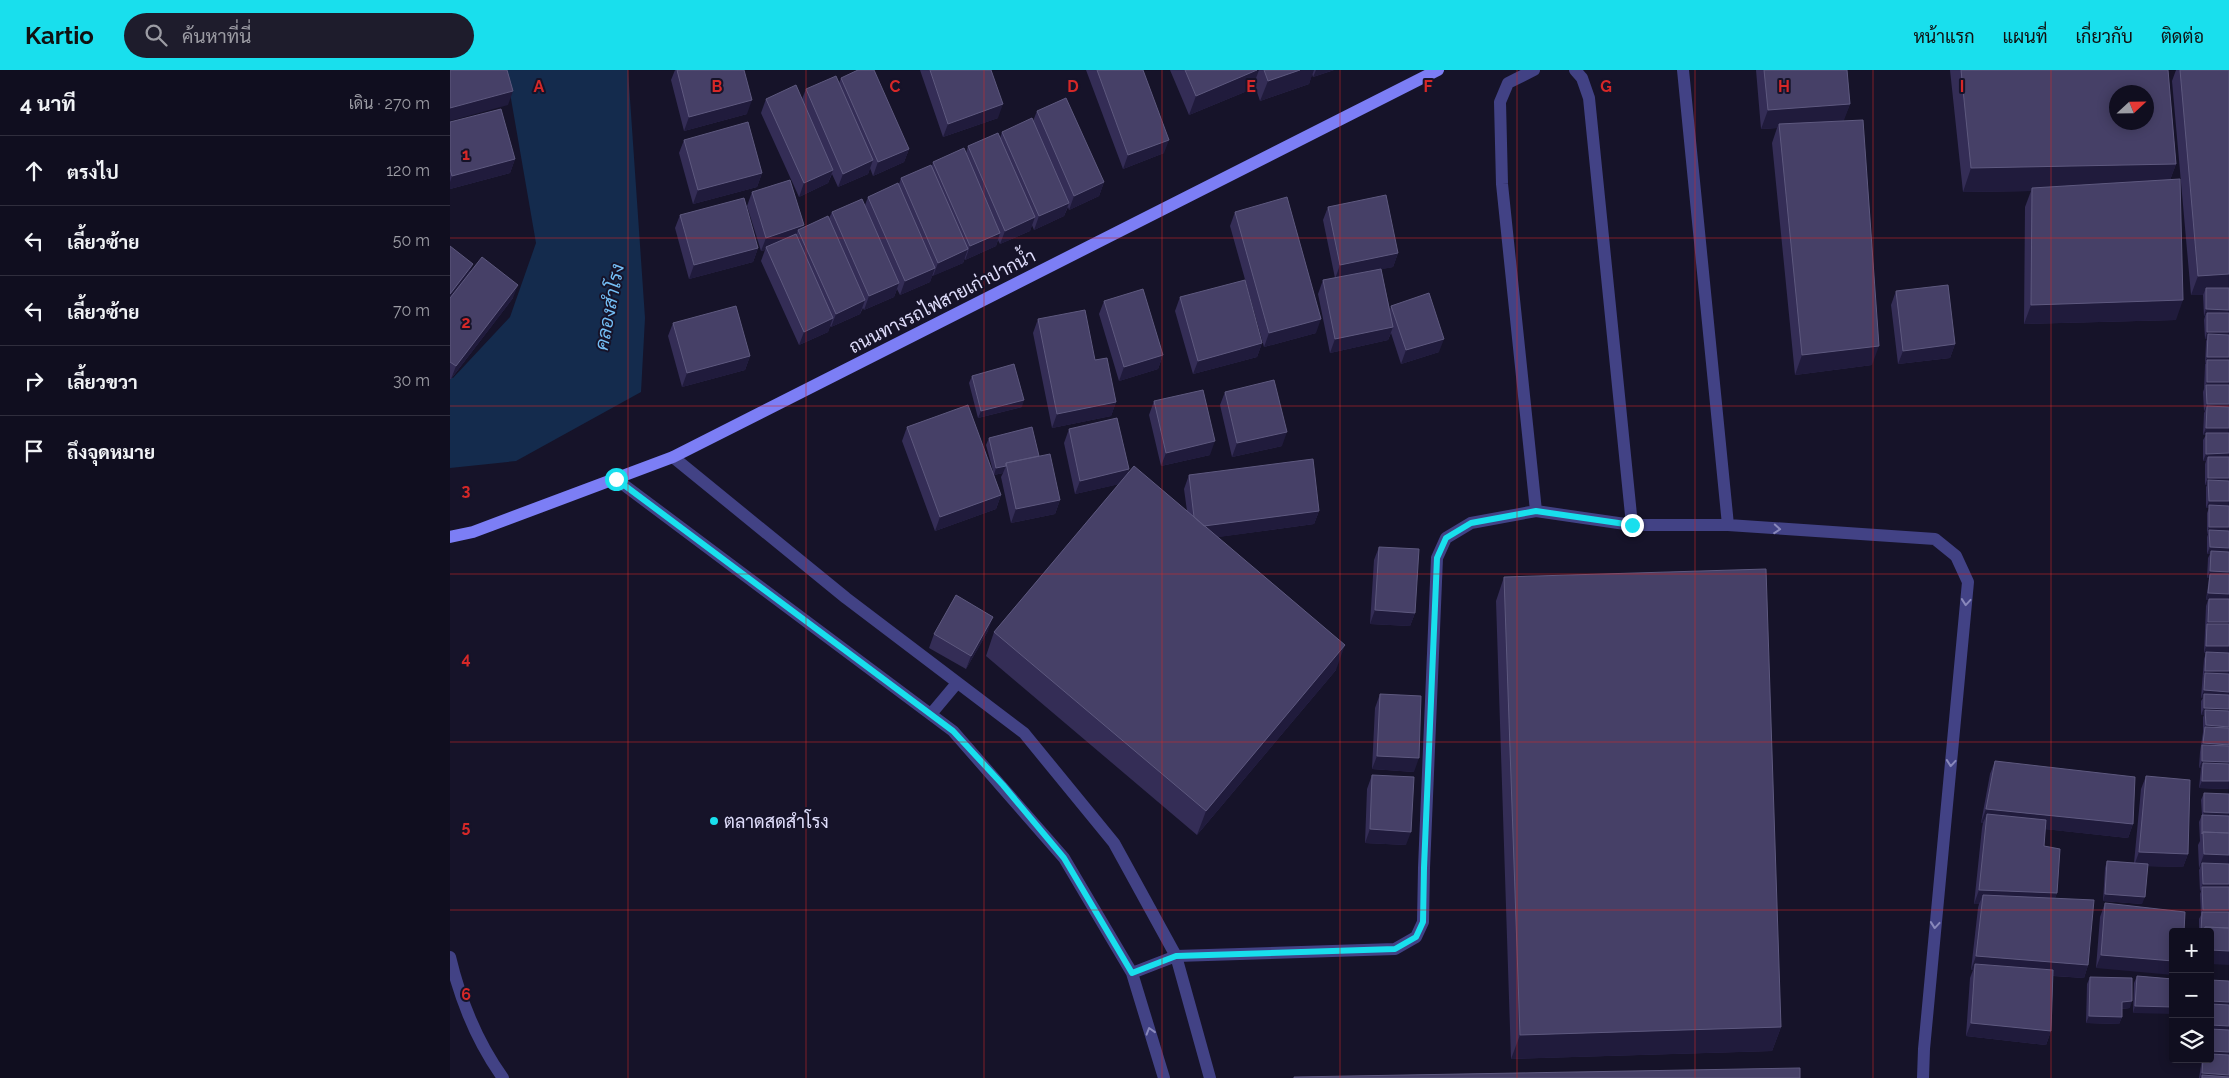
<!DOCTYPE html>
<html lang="th">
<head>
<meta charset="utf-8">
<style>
	:root { --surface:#100e1f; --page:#1e1c2c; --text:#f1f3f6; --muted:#9c9ca4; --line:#302e3d; --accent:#19dfed }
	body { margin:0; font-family:Raleway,Sarabun,sans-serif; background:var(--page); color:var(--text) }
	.controls { position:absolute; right:15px; bottom:15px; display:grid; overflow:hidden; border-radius:5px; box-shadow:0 2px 12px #0003 }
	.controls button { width:45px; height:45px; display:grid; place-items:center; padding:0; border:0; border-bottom:1px solid var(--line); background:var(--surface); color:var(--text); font:25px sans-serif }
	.compass { position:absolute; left:1659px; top:15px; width:45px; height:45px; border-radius:50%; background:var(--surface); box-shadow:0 2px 12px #0003; rotate:68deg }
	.stop { position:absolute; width:15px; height:15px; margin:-11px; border:4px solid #19dfed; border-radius:50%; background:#fff }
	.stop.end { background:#19dfed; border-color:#fff; box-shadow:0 1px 5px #0008 }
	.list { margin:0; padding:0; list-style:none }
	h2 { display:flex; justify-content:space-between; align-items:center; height:65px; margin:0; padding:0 20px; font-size:21px }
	h2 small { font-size:16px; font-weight:400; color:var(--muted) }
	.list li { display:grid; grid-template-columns:32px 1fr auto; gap:15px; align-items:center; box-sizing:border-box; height:70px; padding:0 20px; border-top:1px solid var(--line) }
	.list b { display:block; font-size:19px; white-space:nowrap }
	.list em { font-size:16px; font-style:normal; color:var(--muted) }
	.icon { flex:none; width:28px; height:28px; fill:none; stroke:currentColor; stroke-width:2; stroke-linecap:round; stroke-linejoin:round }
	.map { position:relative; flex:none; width:1779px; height:1008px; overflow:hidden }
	header { display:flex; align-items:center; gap:30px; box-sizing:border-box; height:70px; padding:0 25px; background:var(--accent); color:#111 }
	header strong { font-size:24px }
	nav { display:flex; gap:28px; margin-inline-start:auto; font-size:18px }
	.search { width:350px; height:45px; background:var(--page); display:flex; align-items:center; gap:12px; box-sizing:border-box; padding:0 18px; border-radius:28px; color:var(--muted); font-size:19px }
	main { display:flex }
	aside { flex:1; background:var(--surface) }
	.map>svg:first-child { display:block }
</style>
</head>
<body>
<header>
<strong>Kartio</strong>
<div class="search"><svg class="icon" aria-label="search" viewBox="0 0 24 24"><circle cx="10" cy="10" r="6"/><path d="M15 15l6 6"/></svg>ค้นหาที่นี่</div>
<nav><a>หน้าแรก</a><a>แผนที่</a><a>เกี่ยวกับ</a><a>ติดต่อ</a></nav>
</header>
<main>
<aside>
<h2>4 นาที<small>เดิน · 270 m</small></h2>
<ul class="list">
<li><svg class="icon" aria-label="ahead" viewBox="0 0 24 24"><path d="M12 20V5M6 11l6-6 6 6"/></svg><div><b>ตรงไป</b></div><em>120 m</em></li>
<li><svg class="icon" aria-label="left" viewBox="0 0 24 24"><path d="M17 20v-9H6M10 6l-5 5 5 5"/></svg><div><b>เลี้ยวซ้าย</b></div><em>50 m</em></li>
<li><svg class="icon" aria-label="left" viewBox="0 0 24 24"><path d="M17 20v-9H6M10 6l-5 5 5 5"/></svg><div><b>เลี้ยวซ้าย</b></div><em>70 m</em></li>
<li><svg class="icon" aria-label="right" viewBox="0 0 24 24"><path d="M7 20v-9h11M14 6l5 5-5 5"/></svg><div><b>เลี้ยวขวา</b></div><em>30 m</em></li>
<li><svg class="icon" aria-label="arrive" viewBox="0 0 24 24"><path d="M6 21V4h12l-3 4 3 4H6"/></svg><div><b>ถึงจุดหมาย</b></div></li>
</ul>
</aside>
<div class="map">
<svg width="1779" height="1008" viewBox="0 0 1779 1008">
	<rect width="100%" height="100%" fill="#161329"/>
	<path fill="#142b4d" d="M56,0H178L195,248L191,322L66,391L0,398V307L3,308L60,247L86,173Z"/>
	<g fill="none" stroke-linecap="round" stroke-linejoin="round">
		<path stroke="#424285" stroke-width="12" d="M1084,0L1058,13L1050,32L1052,114L1086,441
			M1125,0L1132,8L1139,28L1182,455
			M1233,0L1278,455
			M726,886L945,879L966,867L973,852L974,798L987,488L996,468L1021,453L1086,441L1182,455H1278L1485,469L1506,486L1518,512L1474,979L1473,1008"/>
		<path stroke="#424285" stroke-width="12" d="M223,387L396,528L574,663L664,773L726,886L760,1008
			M166,409L503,661L614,788L682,903L714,1008
			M481,644L507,613
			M0,887C10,929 28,973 53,1008
			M682,903L726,886"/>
		<path stroke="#7c7ef5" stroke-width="12" d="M0,467L23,462L223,387L988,0"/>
	</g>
	<path fill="#342d56" d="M225,0H294L297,44L234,61L221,10Z
		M470,0H541L548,48L493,67Z
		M636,0H693L714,83L673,99Z
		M720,0H884L863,7L862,4L859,14L810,31L804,13L802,19L739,45Z
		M1306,0H1397L1400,34L1393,51L1422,295L1345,305L1322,73L1327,58L1311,59Z
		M1500,0H1718L1726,94L1720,110L1726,250L1574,254L1575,137L1581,121L1513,122Z
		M1726,0H1779V719L1749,718L1751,698H1749L1750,682L1753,662V647L1754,645H1751V631L1753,628H1751L1754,589L1756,583H1754L1756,536L1758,530H1756L1759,508H1757L1758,488L1760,484H1757V467L1758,464H1757V443L1759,438H1756V417L1757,415H1755V394L1756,391H1753V370L1756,365H1753L1754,343L1755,341H1754L1753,322L1754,319L1756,271L1757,269H1755L1754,250L1755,246H1754L1753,225H1741L1722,11Z
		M391,8L459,79L454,92L423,106L420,98L418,104L388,117L382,104L378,113L349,127L311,43L316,29H352L356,19L389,13Z
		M587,41L654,112L649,126L619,140L618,137L614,146L584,160L582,155L580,161L550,174L548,170L546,176L515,190V188L513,193L482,206L480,212L450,225L447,219L444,227L414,240L413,238L410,244L381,257L380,256L378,262L349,275L311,191L315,180L311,181L297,136L302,122L353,157L379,148L382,142L415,135L418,127L449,114L451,108L482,96L483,92L516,83L518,76L550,68L552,62L583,51Z
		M0,52L65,89L60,103L0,119Z
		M234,70L312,103L307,117L243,134L229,83Z
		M878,137L948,183L943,197L931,199L940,240L941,236L989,282L951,294L941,263L938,270L880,283L868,224L873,210L885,208L873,150Z
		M785,142L866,263L814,277L780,156Z
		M230,145L308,178L303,192L239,209L225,158Z
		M0,176L20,202L63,228L1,309H0Z
		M1446,221L1505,274L1500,288L1448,294L1441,235Z
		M730,227L812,273L807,287L743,304L725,241Z
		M654,231L713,285L708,299L669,311L649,244Z
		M588,249L645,290L666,332L661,346L602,358L583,263Z
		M223,253L300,286L295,300L232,317L218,266Z
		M522,306L572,337L528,348L519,313Z
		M775,322L832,376L782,387L770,335Z
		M704,331L760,385L711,396L699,345Z
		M457,357L543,401L536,375L539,368L589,386L610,430L605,444L561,453L551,407L553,403L544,405L551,425L546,439L485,461L452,371Z
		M619,359L679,399L678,403L737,441L734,419L739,405L869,441L864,454L767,467L886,600L747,765L536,586L544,562L669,414L625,424L614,373Z
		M929,477L965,543L960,556L920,554L924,490Z
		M1054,507L1331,957L1322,981L1061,989L1046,531Z
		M538,561L516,599L479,578L484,564Z
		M930,624L964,702L922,699L925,638Z
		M1545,691L1683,754L1678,768L1595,759L1594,776L1607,823L1605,828L1638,895L1634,908L1603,906L1601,961L1596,975L1516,966L1520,908L1523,900H1521L1528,838L1529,834H1524L1532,758L1533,753H1531L1540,704Z
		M922,705L956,775L915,773L917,719Z
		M1696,706L1738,784L1733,797L1698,796L1692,834L1653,831L1655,798L1657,791L1684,793L1691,719Z
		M1754,723L1760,862H1749V849L1751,845L1750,824L1751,821H1750L1749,800L1750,798H1749L1748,775L1750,771L1749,752L1752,745L1751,730Z
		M1655,833L1734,862L1646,898L1650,847Z
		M1687,906L1723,909L1683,943L1684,913Z
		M1640,907L1680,938L1672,939V947L1669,954L1636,953L1637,914Z
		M1752,989H1760L1779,1008H1749Z"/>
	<path fill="#201b3c" d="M807,0H809L802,19L739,45L746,26Z
		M850,0H864L859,14L810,31L818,11Z
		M866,0H884L863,7Z
		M63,21L58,35L0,51V38Z
		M302,30L297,44L234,61L239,47Z
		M553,34L548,48L493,67L498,54Z
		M1400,34L1393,53L1329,54L1327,58L1311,59L1318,40Z
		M719,70L714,83L673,99L678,85Z
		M459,79L454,92L423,106L428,92Z
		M65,89L60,103L0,119V112L2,106Z
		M423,90L418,104L388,117L393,104Z
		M1726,94L1717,118H1582L1581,121L1513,122L1521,98Z
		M383,100L378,113L349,127L354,113Z
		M312,103L307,117L243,134L248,120Z
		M654,112L649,126L619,140L624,126Z
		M619,133L614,146L584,160L589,146Z
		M585,147L580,161L550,174L555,161Z
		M354,155L350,165L348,160L344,170L316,177L315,180L311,181L316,168Z
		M550,163L546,176L515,190L520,176Z
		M308,178L303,192L239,209L244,195Z
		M518,179L513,193L483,206L488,193Z
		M948,183L943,197L885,209L890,195Z
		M23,194L18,207L0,231V224Z
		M485,198L480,212L450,225L455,211Z
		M1779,204V223L1756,218L1753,225H1741L1748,206Z
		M449,213L444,227L414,240L419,226Z
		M68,215L63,228L1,309L6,296Z
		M415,230L410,244L381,257L386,244Z
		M1733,230L1726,250L1574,254L1581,235Z
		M1756,239L1779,240V247L1757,243L1755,246H1754Z
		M383,248L378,262L349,275L354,262Z
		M871,249L866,263L814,277L819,263Z
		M943,257L938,270L880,283L885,269Z
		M1757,262H1779V269L1758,264L1757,269H1755Z
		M994,269L989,282L951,294L956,280Z
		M812,273L807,287L743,304L748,291Z
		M1505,274L1500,288L1448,294L1453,281Z
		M1429,276L1422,295L1345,305L1352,285Z
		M713,285L708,299L669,311L674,297Z
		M300,286L295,300L232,317L237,303Z
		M1757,287H1779V294L1757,290L1756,294H1755Z
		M1757,312H1779V319L1756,315L1754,319Z
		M574,330L572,337L528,348L531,341Z
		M666,332L661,346L602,358L607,344Z
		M1757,334H1779V341L1757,336L1755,341H1754Z
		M1756,358H1779V365H1753Z
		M837,362L832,376L782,387L787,373Z
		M765,371L760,385L711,396L716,383Z
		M1779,383V390L1758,387L1756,391H1753L1756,384Z
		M556,396L553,403L544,405L546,398Z
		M679,399L674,413L625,424L630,411Z
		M1758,408H1779V415L1758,410L1757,415H1755Z
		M551,425L546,439L485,461L490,447Z
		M610,430L605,444L561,453L566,439Z
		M1759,431H1779V438L1759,435V438H1756Z
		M869,441L864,454L740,471L745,457Z
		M1759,457H1779V464L1759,460L1758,464H1757Z
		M1760,477L1779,478V485L1761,481L1760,484H1757Z
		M1760,501L1779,502V509L1760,504L1759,508H1757Z
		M1758,523L1779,524V531L1756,530Z
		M925,540L965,543L960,556L920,554Z
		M543,547L538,561L516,599L521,586Z
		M1758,552H1779V559L1757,554Z
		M895,575L886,600L747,765L756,741Z
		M1756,576H1779V583H1754Z
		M1755,601H1779V608L1755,603L1753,608Z
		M1754,620L1779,622V629L1754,624L1753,628H1751Z
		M1754,638L1779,639V647L1755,640L1754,645H1751Z
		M1756,655L1779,657V664L1755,658Z
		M1753,673L1779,675V682L1752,675Z
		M927,686L969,688L964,702L922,699Z
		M1752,691L1779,692V699L1753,693L1751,698H1749Z
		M1752,711H1779V719L1749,718Z
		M1536,739L1683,754L1678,768L1536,753L1537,744L1533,753H1531Z
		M1754,742L1779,743V750L1752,749Z
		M920,759L961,762L956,775L915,773Z
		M1689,782L1738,784L1733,797L1684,796Z
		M1754,784L1779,785V799L1752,793L1750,798H1749Z
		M1753,814H1779V821L1752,817L1751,821H1750Z
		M1529,820L1607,823L1602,837L1533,825L1529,834H1524Z
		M1655,824L1695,827L1692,834L1653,831Z
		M1753,840H1779V847L1752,844Z
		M1760,880L1779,881V895L1760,894Z
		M1651,885L1723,891V905L1646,898Z
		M1526,886L1638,895L1634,908L1525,900V894L1523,900H1521Z
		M1682,931L1680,938L1669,939L1672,932Z
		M1760,931L1779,932V939L1760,938Z
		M1685,936L1723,937V944L1683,943Z
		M1639,946L1672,947L1669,954L1636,953Z
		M1521,953L1601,961L1596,975L1516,966Z
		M1760,955L1779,956V963L1760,962Z
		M1331,957L1322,981L1061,989L1070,965Z
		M1760,981L1779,982V989L1760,988Z
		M1752,1003L1779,1005V1008L1752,1005L1751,1008H1750Z"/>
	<path fill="#464067" stroke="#5e597f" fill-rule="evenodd" d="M0,0H57L63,21L0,38Z
		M227,0H294L302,30L239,47Z
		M408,0H424L459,79L428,92L391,8Z
		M480,0H541L553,34L498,54Z
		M647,0H693L719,70L678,85Z
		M735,0H807L746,26Z
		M814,0H850L818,11Z
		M1314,0H1397L1400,34L1318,40Z
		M1511,0H1718L1726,94L1521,98ZM1666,22H1696V52H1666Z
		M1730,0H1779V204L1748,206Z
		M386,6L423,90L393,104L356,19Z
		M346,15L383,100L354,113L316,29Z
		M616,28L654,112L624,126L587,41Z
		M51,39L65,89L2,106L0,99V52Z
		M582,48L619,133L589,146L552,62Z
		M1413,50L1429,276L1352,285L1329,54Z
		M298,52L312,103L248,120L234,70Z
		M548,63L585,147L555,161L518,76Z
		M514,78L550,163L520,176L483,92Z
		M481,95L518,179L488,193L451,108Z
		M1730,109L1733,230L1581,235L1582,118Z
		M340,110L354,155L316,168L302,122Z
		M448,113L485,198L455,211L418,127Z
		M936,125L948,183L890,195L878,137Z
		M837,127L871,249L819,263L785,142Z
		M294,128L308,178L244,195L230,145Z
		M412,129L449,213L419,226L382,142Z
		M378,146L415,230L386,244L348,160Z
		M346,164L383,248L354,262L316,177Z
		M0,176L23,194L0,224Z
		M32,187L68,215L6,296L0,292V228Z
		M931,199L943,257L885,269L873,210Z
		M795,210L812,273L748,291L730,227Z
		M1498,215L1505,274L1453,281L1446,221Z
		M1756,218H1779V240L1756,239Z
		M693,219L713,285L674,297L654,231Z
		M979,223L994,269L956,280L941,236Z
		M286,236L300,286L237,303L223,253Z
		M635,240L645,290L657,288L666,332L607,344L588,249Z
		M1757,243H1779V262H1757Z
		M1758,264L1779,265V287H1757Z
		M1757,290H1779V312H1757Z
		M564,294L574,330L531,341L522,306Z
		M824,310L837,362L787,373L775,322Z
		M1756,315H1779V334H1757Z
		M753,320L765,371L716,383L704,331Z
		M518,335L551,425L490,447L457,357Z
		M1757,336L1779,337V358H1756Z
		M667,348L679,399L630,411L619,359Z
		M582,357L589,386L556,393V396L546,398L539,368Z
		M1756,363H1779V383L1756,384Z
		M600,384L610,430L566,439L556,393Z
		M1758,387H1779V408H1758Z
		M863,389L869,441L754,456L744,447L739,405Z
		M684,396L895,575L756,741L544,562Z
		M1758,410L1779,411V431H1759Z
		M1759,435L1779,436V457H1759Z
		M1759,460L1779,461V478L1760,477Z
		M929,477L969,479L965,543L925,540Z
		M1761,481L1779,482V502L1760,501Z
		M1316,499L1331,957L1070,965L1054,507Z
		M1760,504H1779V524L1758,523Z
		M506,525L543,547L521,586L484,564Z
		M1759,529H1779V552H1758Z
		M1757,554H1779V576H1756Z
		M1756,582L1779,583V601H1755Z
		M1755,603L1779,604V622L1754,620Z
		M930,624L971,626L969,688L927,686Z
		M1754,624L1779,625V639L1754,638Z
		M1755,640L1779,641V657L1756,655Z
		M1755,657L1779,658V675L1753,673Z
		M1752,675L1779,676V692L1752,691Z
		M1545,691L1685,707L1683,754L1536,739Z
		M1753,693L1779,694V711H1752Z
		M922,705L964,707L961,762L920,759Z
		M1696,706L1740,710L1738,784L1689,782Z
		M1754,723L1779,724V743L1754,742Z
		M1537,744L1596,750L1594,776L1610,779L1607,823L1529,820Z
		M1752,745L1779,746V763L1753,762L1752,764Z
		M1753,762L1779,763V785L1754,784Z
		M1657,791L1698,794L1695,827L1655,824Z
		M1752,793L1779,794V814H1753Z
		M1752,817H1779V840H1753Z
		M1533,825L1644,830L1638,895L1526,886Z
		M1655,833L1735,842L1734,862H1723V891L1651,885Z
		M1752,842H1779V858L1755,857L1753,861H1751Z
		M1755,857L1779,858V881L1760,880V862H1755Z
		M1525,894L1603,900L1601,961L1521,953Z
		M1687,906L1723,909V937L1685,936Z
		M1640,907L1682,908V931L1672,932V947L1639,946Z
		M1760,910L1779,911V932L1760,931Z
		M1760,934L1779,935V956L1760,955Z
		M1760,959L1779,960V982L1760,981Z
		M1760,984L1779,985V1005L1752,1003L1753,989H1760Z
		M1350,998V1008H844V1007Z
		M1752,1005L1779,1007V1008H1752Z"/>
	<defs><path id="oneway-chevron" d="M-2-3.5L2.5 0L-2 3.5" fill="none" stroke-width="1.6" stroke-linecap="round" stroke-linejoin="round" transform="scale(1.25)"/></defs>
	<g stroke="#8988bb">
		<use href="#oneway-chevron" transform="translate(1327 459) rotate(4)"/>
		<use href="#oneway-chevron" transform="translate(1516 532) rotate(95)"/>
		<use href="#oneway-chevron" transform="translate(1501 693) rotate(95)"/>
		<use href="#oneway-chevron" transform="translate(1485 855) rotate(95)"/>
		<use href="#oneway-chevron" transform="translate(700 961) rotate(-107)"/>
	</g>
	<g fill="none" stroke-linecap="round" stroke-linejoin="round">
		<path stroke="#19dfed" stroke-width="6" d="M166,409L503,661L553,715L614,788L682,903L726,886L945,879L966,867L973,852L974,798L987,488L996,468L1021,453L1086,441L1182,455"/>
	</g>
	<path fill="none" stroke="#d62828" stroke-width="1" stroke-opacity="0.55" d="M178,0V1008M356,0V1008M534,0V1008M712,0V1008M890,0V1008M1067,0V1008M1245,0V1008M1423,0V1008M1601,0V1008M0,168H1779M0,336H1779M0,504H1779M0,672H1779M0,840H1779"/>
	<circle fill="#19dfed" stroke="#161329" stroke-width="2" cx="264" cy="751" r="5"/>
	<g text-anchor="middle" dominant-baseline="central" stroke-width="4" stroke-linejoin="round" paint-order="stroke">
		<g font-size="18" fill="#e0defc" stroke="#161329">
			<text transform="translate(492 231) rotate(-27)">ถนนทางรถไฟสายเก่าปากน้ำ</text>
		</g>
		<g font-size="18" fill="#e0defc" stroke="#161329" text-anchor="start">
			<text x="274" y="751">ตลาดสดสำโรง</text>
		</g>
		<g font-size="19" font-style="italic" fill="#74bdf4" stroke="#161329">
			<text transform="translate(159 237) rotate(-79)">คลองสำโรง</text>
		</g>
	</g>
	<g font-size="16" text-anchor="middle" font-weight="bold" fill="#d62828" stroke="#161329" stroke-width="4" stroke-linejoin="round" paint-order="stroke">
		<text x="89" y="22">A</text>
		<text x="267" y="22">B</text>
		<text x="445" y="22">C</text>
		<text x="623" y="22">D</text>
		<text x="801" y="22">E</text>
		<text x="978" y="22">F</text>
		<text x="1156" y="22">G</text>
		<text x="1334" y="22">H</text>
		<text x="1512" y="22">I</text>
		<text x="16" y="90">1</text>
		<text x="16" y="258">2</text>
		<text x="16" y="426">3</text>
		<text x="16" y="594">4</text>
		<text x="16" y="762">5</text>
		<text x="16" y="930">6</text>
	</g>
</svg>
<div class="controls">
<button>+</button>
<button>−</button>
<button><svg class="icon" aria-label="layers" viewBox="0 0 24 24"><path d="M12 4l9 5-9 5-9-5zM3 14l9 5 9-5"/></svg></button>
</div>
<svg class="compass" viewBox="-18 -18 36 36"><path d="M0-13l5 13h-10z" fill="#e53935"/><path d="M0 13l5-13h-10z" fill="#9c9ca4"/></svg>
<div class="stop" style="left:166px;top:409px"></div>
<div class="stop end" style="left:1182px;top:455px"></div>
</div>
</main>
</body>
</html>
